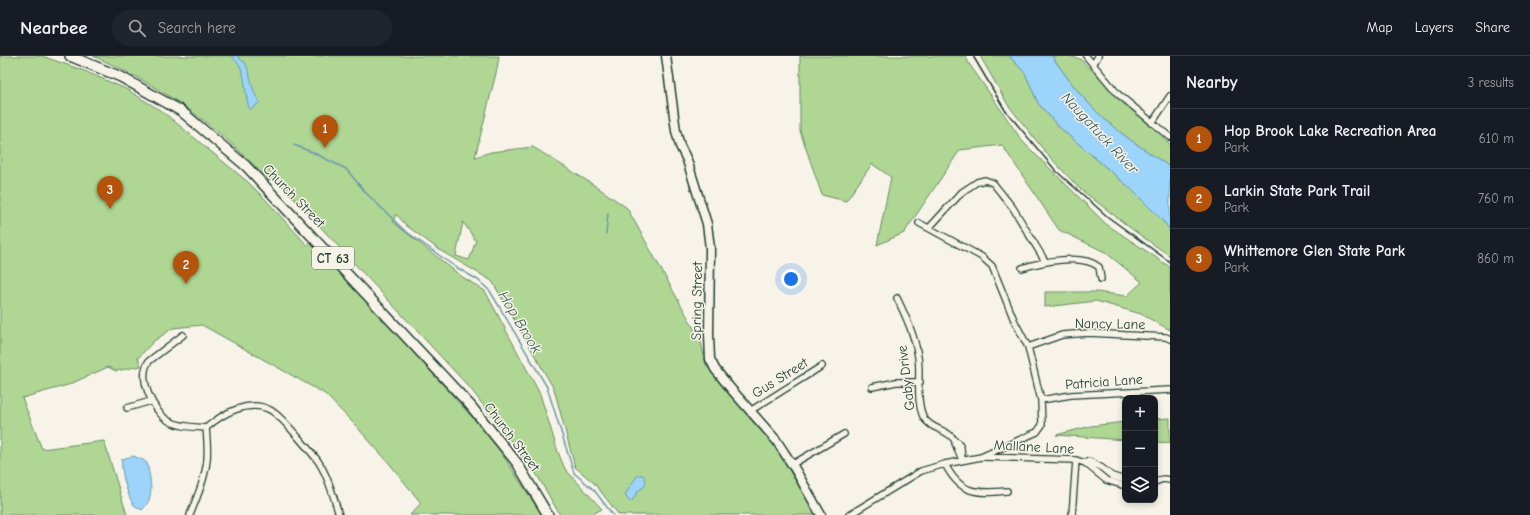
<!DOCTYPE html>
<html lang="en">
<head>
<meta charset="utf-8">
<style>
	:root { --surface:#171b24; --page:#20242c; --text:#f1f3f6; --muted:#9ea1a6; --line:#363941; --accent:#b45309 }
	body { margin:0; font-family:"Comic Neue",sans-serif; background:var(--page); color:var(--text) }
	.controls { position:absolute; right:12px; bottom:12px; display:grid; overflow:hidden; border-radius:8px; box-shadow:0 2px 6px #0003 }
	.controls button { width:36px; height:36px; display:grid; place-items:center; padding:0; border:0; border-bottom:1px solid var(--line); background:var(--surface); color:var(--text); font:20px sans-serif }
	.you { position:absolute; left:791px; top:223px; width:14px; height:14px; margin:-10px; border:3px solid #fff; border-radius:50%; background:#1a73e8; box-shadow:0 0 0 6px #1a73e833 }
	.badge { display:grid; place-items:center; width:26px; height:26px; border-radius:50%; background:var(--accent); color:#fff; font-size:13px; font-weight:700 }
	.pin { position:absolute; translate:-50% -33px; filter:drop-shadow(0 1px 2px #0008) }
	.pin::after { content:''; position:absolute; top:21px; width:14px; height:12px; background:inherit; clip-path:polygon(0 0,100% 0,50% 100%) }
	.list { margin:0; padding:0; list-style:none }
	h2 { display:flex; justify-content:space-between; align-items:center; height:52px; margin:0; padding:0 16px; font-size:17px }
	h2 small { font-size:13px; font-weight:400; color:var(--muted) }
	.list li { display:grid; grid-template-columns:26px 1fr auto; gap:12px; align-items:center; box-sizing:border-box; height:60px; padding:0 16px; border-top:1px solid var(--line) }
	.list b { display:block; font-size:15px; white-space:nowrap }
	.list p { margin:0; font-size:13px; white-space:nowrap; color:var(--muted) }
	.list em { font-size:13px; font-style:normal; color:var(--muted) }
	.icon { flex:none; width:22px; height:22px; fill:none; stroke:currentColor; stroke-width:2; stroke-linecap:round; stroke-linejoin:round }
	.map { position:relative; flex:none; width:1170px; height:459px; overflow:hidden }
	header { display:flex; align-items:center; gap:24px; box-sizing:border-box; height:56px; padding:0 20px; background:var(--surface); border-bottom:1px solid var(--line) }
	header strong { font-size:19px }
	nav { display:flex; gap:22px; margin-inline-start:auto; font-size:14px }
	.search { width:280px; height:36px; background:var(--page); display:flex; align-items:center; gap:10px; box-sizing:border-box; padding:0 14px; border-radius:22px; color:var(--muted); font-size:15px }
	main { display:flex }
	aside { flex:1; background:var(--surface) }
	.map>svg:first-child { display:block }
</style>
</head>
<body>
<header>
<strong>Nearbee</strong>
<div class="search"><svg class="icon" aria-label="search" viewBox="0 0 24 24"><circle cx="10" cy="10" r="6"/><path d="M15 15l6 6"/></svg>Search here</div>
<nav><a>Map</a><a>Layers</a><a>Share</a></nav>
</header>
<main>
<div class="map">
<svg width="1170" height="459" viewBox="0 0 1170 459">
	<rect width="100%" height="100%" fill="#f7f3e8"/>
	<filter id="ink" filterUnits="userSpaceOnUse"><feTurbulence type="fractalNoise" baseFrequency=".025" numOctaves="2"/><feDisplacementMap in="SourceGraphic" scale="8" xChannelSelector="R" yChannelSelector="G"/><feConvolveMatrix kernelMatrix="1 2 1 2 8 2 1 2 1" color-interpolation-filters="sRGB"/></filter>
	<g filter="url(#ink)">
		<path fill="#afd793" stroke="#678a64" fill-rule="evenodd" d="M0,0H42L82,14L126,33L163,56L248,126L265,143L307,189L310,187L362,240L482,372L500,395L542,459H410L421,447L389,407L356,370L325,338L202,269L173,272L154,285L138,302L141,310L116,315L108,311L68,329L22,342L42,393L104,385L127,459H0Z
			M93,0H499L497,13L475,101L491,96L533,91L597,131L627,152L691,267L701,286L706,309L774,389L816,459H619L594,427L575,411L554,333L492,225L441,195L407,170L396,158L393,166L461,220L485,235L540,338L558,396L565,413L602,453L591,459H560L537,419L470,332L274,121L269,125C216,68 164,31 93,0ZM463,166L476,185L469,204L456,200Z
			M800,0H966L968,6L1023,86L1106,168L1170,211V274L1141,258L1096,245L1045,251V236H1096L1127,240L1142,226L1105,196L1059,174L1002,89L960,94L904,177L877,189L891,121L872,108L846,145L822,139L800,75Z
			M980,0H1009L1025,17L1038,47L1060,72L1130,132L1163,165L1170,174V200L1133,174L1079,132L1047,98L1008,49Z
			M1052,0H1069L1080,3L1170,88V111C1144,93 1116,76 1094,53C1078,37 1064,18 1052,0Z
			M1170,362V387L1155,386V363Z
			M1125,366V384L1056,379L1091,370Z"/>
		<path fill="#9cd4fb" stroke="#6a98ab" d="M232,0H237L243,6L244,5C253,20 250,35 260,46L250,54C244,40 247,24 240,10C238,7 234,3 232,0Z
			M1009,0H1052C1064,18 1078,37 1094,53C1116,76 1144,93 1170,111V174L1163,165L1130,132L1060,72L1038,47L1025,17Z
			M133,400L143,404L147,407C150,423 156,441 142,454C139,452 136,451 134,449C127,440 120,413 122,403Z
			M638,419H643C646,422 646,426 645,430L638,435L632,445H629L625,439L631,429Z"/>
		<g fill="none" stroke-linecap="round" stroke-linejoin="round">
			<path stroke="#6a98ab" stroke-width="1.5" d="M294,89L314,97L346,113L366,137L404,174L454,210L478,224L490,235L547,331L574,417L594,434L613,459
				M606,178L608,157"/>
			<g stroke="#1f3d34" stroke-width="8">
				<path id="minor" d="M1086,0L1118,38L1170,81
					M1093,9L1098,0
					M1152,67L1170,40
					M929,172L962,136L977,126L985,124L993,127L1013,152L1045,205
					M1022,212C1041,206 1082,197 1099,211L1101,223
					M897,242C906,261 915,280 918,301C921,318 915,346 924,362C931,374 949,373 955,385
					M183,279L149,305C137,321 153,356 169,365C180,371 194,371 206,372
					M1028,291L1062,279L1088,277L1166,281L1170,283
					M872,331L896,326H920
					M1041,344L1071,339L1170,334
					M127,352L151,345
					M750,355L822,310
					M206,372C223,357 250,342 272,355C282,362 291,373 298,381C305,389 312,397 318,405C328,420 334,442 339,459
					M955,385L958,386L961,392L962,404L955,387Z
					M983,401L1076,404L1085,407L1106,424L1125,430
					M1085,407L1089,405L1102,412L1112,420L1125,424
					M793,408L844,378
					M945,408C960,438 976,438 1007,435
					M1155,426L1163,423L1170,424
					M190,459C197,441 205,423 207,404C208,393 207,382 206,372
					M849,459L921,415L945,408L981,401L1037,376L1042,369L1041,344L1028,291L1014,264L992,210L982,201L919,167
					M1072,459L1076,404"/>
			</g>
			<g stroke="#1f3d34" stroke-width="11">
				<path id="secondary" d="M666,0L676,75L680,90L687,104L707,168L710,192L709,279L710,303L715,313L731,333L776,384L795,413L821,459"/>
			</g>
			<g stroke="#1f3d34" stroke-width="12">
				<path id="primary" d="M70,0L121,21L181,55L246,110L470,349L517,407L548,459"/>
			</g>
			<use href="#minor" stroke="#f7f3e8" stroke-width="5.5"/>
			<use href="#secondary" stroke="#f7f3e8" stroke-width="8"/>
			<use href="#primary" stroke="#f7f3e8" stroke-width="9"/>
			<path stroke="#1f3d34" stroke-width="1.5" d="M973,0L1005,54L1056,115L1108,161L1170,206"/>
		</g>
	</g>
	<g text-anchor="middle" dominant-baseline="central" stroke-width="3" stroke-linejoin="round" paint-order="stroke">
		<rect fill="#f7f3e8" stroke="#60746a" stroke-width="1" x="312" y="191" width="42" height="22" rx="3"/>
		<g font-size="13" font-weight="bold" fill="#1f3d34">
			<text x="333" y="202">CT 63</text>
		</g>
		<g font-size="14" fill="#1f3d34" stroke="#f7f3e8">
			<text transform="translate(294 140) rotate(46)">Church Street</text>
			<text transform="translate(697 245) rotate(-89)">Spring Street</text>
			<text transform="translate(1110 268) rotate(1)">Nancy Lane</text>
			<text transform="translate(780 322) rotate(-32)">Gus Street</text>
			<text transform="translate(906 322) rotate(-97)">Gaby Drive</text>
			<text transform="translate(1104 326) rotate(-4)">Patricia Lane</text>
			<text transform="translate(512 381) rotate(53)">Church Street</text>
			<text transform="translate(1034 391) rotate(3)">Mallane Lane</text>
		</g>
		<g font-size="15" font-style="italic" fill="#385b5c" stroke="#f7f3e8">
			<text transform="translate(1100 77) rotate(47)">Naugatuck River</text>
			<text transform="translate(520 266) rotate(59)">Hop Brook</text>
		</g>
	</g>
</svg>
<div class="controls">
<button>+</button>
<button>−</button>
<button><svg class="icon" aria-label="layers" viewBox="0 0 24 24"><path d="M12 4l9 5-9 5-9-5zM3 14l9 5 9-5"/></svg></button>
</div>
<div class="you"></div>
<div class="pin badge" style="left:325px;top:92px">1</div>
<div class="pin badge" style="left:186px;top:228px">2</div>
<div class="pin badge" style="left:110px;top:153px">3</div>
</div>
<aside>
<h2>Nearby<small>3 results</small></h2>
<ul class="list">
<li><span class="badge">1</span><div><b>Hop Brook Lake Recreation Area</b><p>Park</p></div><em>610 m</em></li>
<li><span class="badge">2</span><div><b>Larkin State Park Trail</b><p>Park</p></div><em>760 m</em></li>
<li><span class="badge">3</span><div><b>Whittemore Glen State Park</b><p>Park</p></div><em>860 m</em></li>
</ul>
</aside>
</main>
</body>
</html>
